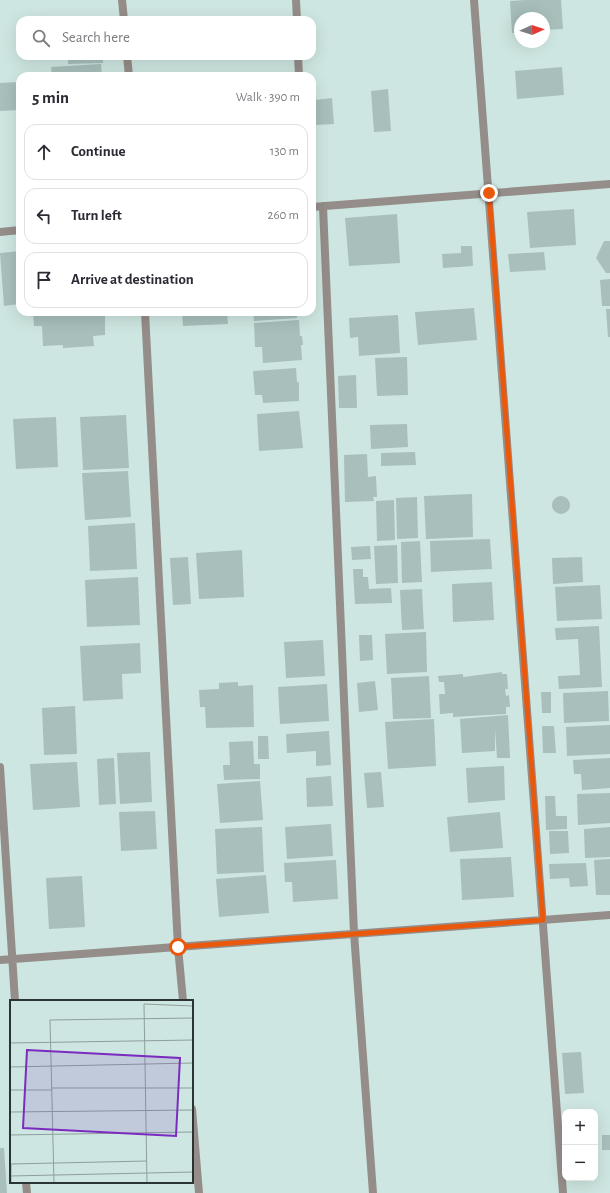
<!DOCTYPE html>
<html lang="en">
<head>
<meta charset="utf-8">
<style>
	:root { --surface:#fff; --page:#f2f2f3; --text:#2b2b33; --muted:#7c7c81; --line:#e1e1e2 }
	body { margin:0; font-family:"Alegreya Sans",sans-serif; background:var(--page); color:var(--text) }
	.controls { position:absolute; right:12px; bottom:12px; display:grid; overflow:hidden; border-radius:8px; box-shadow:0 4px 16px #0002 }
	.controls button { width:36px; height:36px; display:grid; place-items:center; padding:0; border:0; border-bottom:1px solid var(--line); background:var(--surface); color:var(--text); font:20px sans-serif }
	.compass { position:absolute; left:514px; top:12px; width:36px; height:36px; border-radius:50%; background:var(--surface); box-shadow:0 4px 16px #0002; rotate:87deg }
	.stop { position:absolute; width:12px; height:12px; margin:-9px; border:3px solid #ea580c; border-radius:50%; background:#fff }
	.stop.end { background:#ea580c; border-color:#fff; box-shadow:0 1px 4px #0008 }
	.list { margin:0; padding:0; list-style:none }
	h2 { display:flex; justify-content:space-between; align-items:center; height:52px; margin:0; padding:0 16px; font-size:17px }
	h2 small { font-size:13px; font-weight:400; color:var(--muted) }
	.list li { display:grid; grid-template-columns:26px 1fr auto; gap:12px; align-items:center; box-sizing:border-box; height:56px; margin:0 8px 8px; padding:0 8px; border:1px solid var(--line); border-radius:12px }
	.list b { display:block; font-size:15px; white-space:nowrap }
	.list em { font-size:13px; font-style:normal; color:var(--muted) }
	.icon { flex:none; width:22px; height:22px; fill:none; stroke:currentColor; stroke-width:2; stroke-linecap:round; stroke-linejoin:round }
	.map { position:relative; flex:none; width:610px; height:1193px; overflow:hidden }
	.search { position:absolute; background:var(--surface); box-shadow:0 4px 16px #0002; left:16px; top:16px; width:300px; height:44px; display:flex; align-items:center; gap:10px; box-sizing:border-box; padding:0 14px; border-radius:12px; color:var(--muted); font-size:15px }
	.panel { position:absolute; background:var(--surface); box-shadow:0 4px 16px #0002; left:16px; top:72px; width:300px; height:244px; border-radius:12px }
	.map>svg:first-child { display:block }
</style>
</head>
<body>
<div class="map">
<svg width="610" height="1193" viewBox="0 0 610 1193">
	<rect width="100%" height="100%" fill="#cee6e1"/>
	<path fill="#a8bfbb" d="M526,0H561L563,29L544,30V18H520V32L512,33L510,1Z
		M63,16V19L99,17V20H40V17Z
		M68,56H103V63L68,64Z
		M101,64L102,76H52L51,67Z
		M562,67L564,95L517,99L515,71Z
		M18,82L19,110L0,111V83Z
		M388,89L391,131L374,132L371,91Z
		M332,98L334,124L316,125L315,100Z
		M574,209L576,245L530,248L527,212Z
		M397,214L400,263L349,266L345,218Z
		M604,241H610V273H606L596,258Z
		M461,246H472L473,266L443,268L442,254L461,253Z
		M20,251V304L4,306L0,253Z
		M544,252L546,270L510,272L508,254Z
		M610,279V306H602L600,280Z
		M474,308L477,340L418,345L415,312Z
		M606,309H610V337H608Z
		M33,312H105V335L93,336L94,346L63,348V345L43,346L42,326H34Z
		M182,312H227L228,324L183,326Z
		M253,312H297V318L254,321Z
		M398,315L400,353L359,356L358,337L350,338L349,318Z
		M299,320L300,336H302L303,345H301L302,360L263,363L262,347H255L254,323Z
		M407,357L408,395L377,396L375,358Z
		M296,368L297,382H299V401L263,403L262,395H255L253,371Z
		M356,375L357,408H339L338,376Z
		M299,411L303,448L259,451L257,414Z
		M126,415L129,468L83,470L80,417Z
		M56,417L58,467L16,469L13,419Z
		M407,424L408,447L371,449L370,425Z
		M415,452L416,465L381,466V453Z
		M367,454L368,477L376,476L377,497H373L374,501L345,502L344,455Z
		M128,471L131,517L85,520L82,473Z
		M472,494L473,537L426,539L424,496Z
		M552 505a9 9 0 1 1 18 0a9 9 0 1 1-18 0Z
		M417,497L418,538L397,539L396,498Z
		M394,500L395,540L377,541L376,501Z
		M135,523L137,569L90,571L88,526Z
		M490,539L492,569L431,572L430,541Z
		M420,541L422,582L402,583L401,542Z
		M397,545L398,583L376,584L374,546Z
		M370,546L371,559L352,560L351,547Z
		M242,550L244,597L199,599L196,553Z
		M188,557L191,604L173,605L170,558Z
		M582,557L583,582L553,584L552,558Z
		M353,569H363V577H368L369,589L391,588L392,603L355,604Z
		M138,577L140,625L87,627L85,580Z
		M492,582L494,620L453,622L452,584Z
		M600,585L602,619L557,621L555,587Z
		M422,589L424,629L402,630L400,590Z
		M599,626L602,687L559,689L558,676L580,675L578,639L556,640L555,628Z
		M426,632L427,672L387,674L385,634Z
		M359,635H372L373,660L360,661Z
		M323,640L325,676L286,678L284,642Z
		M140,643L141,673L122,674L123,699L83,701L80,646Z
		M502,672V674H507L508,689H505L506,696L509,695L510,707H506V714L453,717V713L440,714L439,694H445L444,682H439L438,676L463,674V677Z
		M429,676L431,718L393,719L391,678Z
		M375,681L378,710L359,712L357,683Z
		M238,682V686L253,685L254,727L206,728L205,707H200L199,690L219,689V683Z
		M327,684L329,721L280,724L278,687Z
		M608,691L609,721L564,723L563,693Z
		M541,692H551V713H542Z
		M75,706L77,754L44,755L42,708Z
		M508,715L510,758H497L495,729V751L462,753L460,719Z
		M434,719L436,766L388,769L385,722Z
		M610,725V754L567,756L566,727Z
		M542,726H554L556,753H543Z
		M329,731L331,765L316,766V751L287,753L286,734Z
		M258,736H268L269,759H258Z
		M253,741L254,764H260V779L224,780L223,765H230L229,742Z
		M150,752L152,802L120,804L117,753Z
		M114,758L116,804L99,805L97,759Z
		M610,758V788L582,790L581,774H574L573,760Z
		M77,762L80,807L33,810L30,764Z
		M504,766L505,800L468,803L466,768Z
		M381,772L384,807L367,808L364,773Z
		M331,776L333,806L307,807L306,778Z
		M260,781L263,820L220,823L217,784Z
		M610,793V823L578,825L577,794Z
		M545,796H555L556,816H567V829L546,830Z
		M155,811L157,849L121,851L119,812Z
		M500,812L503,848L450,852L447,817Z
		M331,824L333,856L287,859L285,827Z
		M262,827L264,872L217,874L215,829Z
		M610,827V857L585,858L584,829Z
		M549,831H568L569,853L550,854Z
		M511,857L514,897L462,900L460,859Z
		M610,859V895H596L594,860Z
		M336,860L338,899L293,902L292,882H285L284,863Z
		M586,863L588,886L570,887L569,878L550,879L549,864Z
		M266,875L269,913L219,917L216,879Z
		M82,876L85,927L49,929L46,878Z
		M581,1052L584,1093L565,1094L562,1053Z
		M602,1135H610V1150H602Z
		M0,1148H4L7,1193H0Z"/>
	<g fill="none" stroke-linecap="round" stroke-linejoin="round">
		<path stroke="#958d89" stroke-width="8" d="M122,0L124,20
			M296,0L297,20
			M474,0L563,1193
			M127,56L129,76
			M298,56L299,76
			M323,206L354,933L373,1193
			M312,207L610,184
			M0,232L20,230
			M145,312L178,947L183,1001
			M0,767L15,1001
			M0,960L610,915
			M192,1109L199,1193
			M26,1182L27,1193"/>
	</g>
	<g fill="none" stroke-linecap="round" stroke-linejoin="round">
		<path stroke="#ea580c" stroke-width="5" d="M178,947L543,920L489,193"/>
	</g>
	<g transform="translate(10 1000)">
		<rect width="183" height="183" fill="#cee6e1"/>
		<path fill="none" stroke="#8d9f9b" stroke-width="1" d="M0,43L183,40M0,67L183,63M42,88H183M0,90H42M0,112L183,110M0,135L183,132M0,164L137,161M1,164V183M0,176L183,172M44,183L40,20L183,18M137,183L134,4L183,6"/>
		<path fill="#7b2cbf" fill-opacity="0.15" stroke="#7b2cbf" stroke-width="2" d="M17,50L170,58L166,136L13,128Z"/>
		<rect width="183" height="183" fill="none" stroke="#2b3433" stroke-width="2"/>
	</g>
</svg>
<div class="controls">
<button>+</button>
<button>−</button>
</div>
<svg class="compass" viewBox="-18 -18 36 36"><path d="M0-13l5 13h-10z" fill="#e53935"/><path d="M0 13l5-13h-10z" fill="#7c7c81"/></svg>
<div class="stop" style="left:178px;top:947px"></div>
<div class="stop end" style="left:489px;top:193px"></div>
<div class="search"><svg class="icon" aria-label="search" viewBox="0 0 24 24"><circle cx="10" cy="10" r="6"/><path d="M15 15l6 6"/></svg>Search here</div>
<section class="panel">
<h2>5 min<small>Walk · 390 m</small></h2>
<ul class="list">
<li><svg class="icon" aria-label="ahead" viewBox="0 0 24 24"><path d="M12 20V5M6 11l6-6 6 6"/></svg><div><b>Continue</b></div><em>130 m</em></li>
<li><svg class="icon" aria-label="left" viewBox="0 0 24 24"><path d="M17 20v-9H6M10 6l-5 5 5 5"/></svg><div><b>Turn left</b></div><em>260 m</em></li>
<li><svg class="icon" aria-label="arrive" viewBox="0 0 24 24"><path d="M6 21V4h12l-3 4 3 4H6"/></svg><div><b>Arrive at destination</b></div></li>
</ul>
</section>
</div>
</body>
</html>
